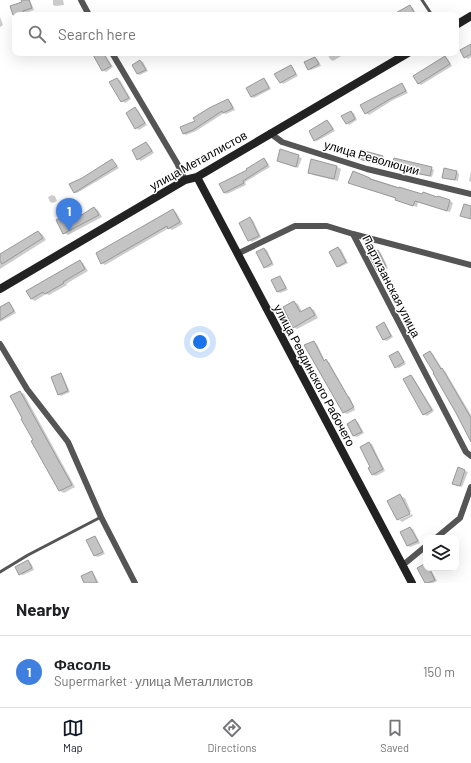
<!DOCTYPE html>
<html lang="en">
<head>
<meta charset="utf-8">
<style>
	:root { --surface:#fff; --page:#f2f2f2; --text:#202124; --muted:#757577; --line:#e0e0e0; --accent:#111827 }
	body { margin:0; font-family:Barlow,sans-serif; background:var(--page); color:var(--text) }
	.controls { position:absolute; right:12px; bottom:12px; display:grid; overflow:hidden; border-radius:8px; box-shadow:0 4px 16px #0002 }
	.controls button { width:36px; height:36px; display:grid; place-items:center; padding:0; border:0; border-bottom:1px solid var(--line); background:var(--surface); color:var(--text); font:20px sans-serif }
	.you { position:absolute; left:200px; top:342px; width:14px; height:14px; margin:-10px; border:3px solid #fff; border-radius:50%; background:#1a73e8; box-shadow:0 0 0 6px #1a73e833 }
	.badge { display:grid; place-items:center; width:26px; height:26px; border-radius:50%; background:var(--accent); color:#fff; font-size:13px; font-weight:700 }
	.pin { position:absolute; translate:-50% -33px; filter:drop-shadow(0 1px 2px #0008) }
	.pin::after { content:''; position:absolute; top:21px; width:14px; height:12px; background:inherit; clip-path:polygon(0 0,100% 0,50% 100%) }
	.list { margin:0; padding:0; list-style:none }
	h2 { display:flex; justify-content:space-between; align-items:center; height:52px; margin:0; padding:0 16px; font-size:17px }
	h2 small { font-size:13px; font-weight:400; color:var(--muted) }
	.list li { display:grid; grid-template-columns:26px 1fr auto; gap:12px; align-items:center; box-sizing:border-box; height:72px; padding:0 16px; border-top:1px solid var(--line) }
	.list b { display:block; font-size:15px; white-space:nowrap }
	.list p { margin:0; font-size:13px; white-space:nowrap; color:var(--muted) }
	.list em { font-size:13px; font-style:normal; color:var(--muted) }
	.icon { flex:none; width:22px; height:22px; fill:none; stroke:currentColor; stroke-width:2; stroke-linecap:round; stroke-linejoin:round }
	.map { position:relative; flex:none; width:471px; height:583px; overflow:hidden }
	.search { position:absolute; background:var(--surface); box-shadow:0 4px 16px #0002; left:12px; right:12px; top:12px; height:44px; display:flex; align-items:center; gap:10px; box-sizing:border-box; padding:0 14px; border-radius:8px; color:var(--muted); font-size:15px }
	.sheet { height:124px; background:var(--surface) }
	nav { display:flex; justify-content:space-around; align-items:center; box-sizing:border-box; height:56px; border-top:1px solid var(--line); background:var(--surface); font-size:11px; color:var(--muted) }
	nav a { display:grid; justify-items:center; gap:2px }
	nav .on { color:var(--accent) }
	.map>svg:first-child { display:block }
</style>
</head>
<body>
<div class="map">
<svg width="471" height="583" viewBox="0 0 471 583">
	<rect width="100%" height="100%" fill="#fff"/>
	<path fill="#0003" d="M23,0H30L34,10L25,13V15H15V17L11,7L23,3Z
		M53,0H63L64,5L56,6L53,5Z
		M410,6L413,8L416,14L414,15H395Z
		M0,17L3,25L0,27Z
		M471,45V57L468,59L465,57Z
		M98,53H104L113,67L106,72L103,70Z
		M327,53H346L333,61L330,59Z
		M445,57L448,59L452,66L421,85L419,84L414,76Z
		M315,58L318,60L321,66L311,70L309,69Z
		M140,61L143,62L148,71L140,75L138,74Z
		M290,66L293,68L298,76L283,84L280,82Z
		M117,79L120,80L131,99L125,103L122,101Z
		M265,80L267,82L271,89L254,98L251,97Z
		M402,84L404,86L408,93L393,100L369,115L366,113Z
		M228,100L231,102L235,110L226,114L224,113L196,131L186,135L184,134L181,128L196,121Z
		M135,108L138,110L147,125L139,130L136,128Z
		M351,112L354,113L357,120L349,125L347,123Z
		M327,121L330,123L335,131L317,141L315,140Z
		M146,143L149,145L154,153L141,161L138,159Z
		M281,151L302,158L298,168L281,162Z
		M382,157L385,158L383,166L360,159Z
		M264,159L266,161L270,167L245,182L246,185L227,194L224,192L248,170Z
		M112,160L119,168L77,193L75,192Z
		M337,167L341,169L338,181L313,175L309,172Z
		M431,168L434,170L432,177L395,169Z
		M471,171V182L469,181Z
		M457,172L459,174L458,181L443,177Z
		M370,178L423,195L438,197L450,201L453,203L450,212L418,202L417,207L399,201L397,199L353,184Z
		M52,195L55,196L57,201L53,203L50,202L48,197Z
		M94,208L98,210L102,217L68,235L64,233L73,212L77,214L79,217Z
		M173,210L176,212L183,224L172,230L169,228L105,265L102,263L97,254Z
		M250,219L253,220L261,237L252,242L249,240Z
		M38,232L42,234L46,240L0,269V256Z
		M338,248L341,249L348,263L340,267L337,266Z
		M264,249L267,250L274,265L267,268L264,267Z
		M378,251L381,253L388,268L381,272L378,270Z
		M80,261L83,263L88,271L66,284L67,285L49,295L46,294L35,301L31,299Z
		M280,277L282,279L288,290L280,293L278,292L273,280Z
		M294,302L298,304L302,312L310,308L314,310L318,318L297,329L294,327Z
		M9,303L11,304L16,313L0,322V308Z
		M384,323L386,325L393,337L387,341L384,340L377,327Z
		M314,342L317,344L325,361L329,362L348,396L350,397L355,410L347,414L343,412Z
		M398,352L400,354L406,364L399,368L396,367Z
		M430,352L433,354L443,370L445,371L471,415V440Z
		M61,374L63,376L70,392L61,396L59,394Z
		M411,376L413,377L434,411L427,416L424,414Z
		M20,392L24,394L75,487L64,493L60,491L33,441L34,440Z
		M355,420L358,422L364,433L357,437L354,436L348,424Z
		M369,443L372,444L385,471L376,476L373,475L370,468L372,467Z
		M459,469L468,472L462,487L456,485Z
		M400,496L405,498L411,512L399,518V520L397,519Z
		M412,514L413,516L402,522L399,520Z
		M410,528L413,529L420,543L410,547L408,546L401,532Z
		M95,537L97,539L105,554L98,557L95,556L88,541Z
		M28,561L31,563L34,570L23,575L20,574Z
		M426,565V568H430L437,581L433,583H426L419,568Z
		M92,572L94,574L99,583H85Z"/>
	<path fill="#c4c4c4" stroke="#999" d="M21,0H29L32,8L23,11L24,15H13L10,6L22,2Z
		M410,5L414,12L409,15H392Z
		M471,44V54L464,58L460,50Z
		M92,53H103L111,66L102,71Z
		M445,56L450,64L418,84L413,76Z
		M315,57L319,64L308,70L304,62Z
		M140,60L146,70L137,74L132,65Z
		M291,65L296,74L280,83L274,74Z
		M117,78L129,98L121,102L109,82Z
		M264,78L269,88L251,97L246,88Z
		M402,83L406,91L390,99L365,114L360,105Z
		M228,99L233,108L223,113L222,111L193,130L183,134L180,127L195,121L193,118L209,108Z
		M135,107L145,123L135,129L126,113Z
		M351,111L355,119L346,124L341,116Z
		M327,120L333,129L314,141L309,131Z
		M146,142L152,151L137,160L132,150Z
		M280,149L299,155L296,167L277,161Z
		M361,150L383,156L380,165L359,159Z
		M264,158L268,165L243,181L244,183L224,193L219,184L247,170L246,169Z
		M394,158L432,167L430,176L391,168Z
		M112,159L117,166L74,193L69,184L82,178Z
		M311,159L337,166L334,179L308,173Z
		M444,168L457,171L455,180L442,178Z
		M353,171L370,178V179L399,188V187L422,194L423,192L437,197L438,196L450,200L447,211L415,201L413,206L395,200L396,198L348,183Z
		M464,204L471,206V219L460,216Z
		M94,207L99,215L63,234L56,220L73,211L77,218Z
		M173,209L180,222L168,229L167,226L101,264L96,253Z
		M250,217L259,236L248,241L239,223Z
		M38,231L43,238L2,264L0,261V254Z
		M338,247L346,262L337,267L329,252Z
		M264,248L272,263L264,268L256,252Z
		M378,250L386,266L377,271L369,255Z
		M80,260L85,269L63,282L64,283L45,294L43,292L31,299L26,291Z
		M280,276L286,288L277,292L271,280Z
		M294,301L300,312L310,307L315,315L293,328L283,307Z
		M9,302L14,311L0,320V307Z
		M384,322L391,336L383,340L376,327Z
		M314,341L324,361L326,359L354,407L343,413L304,345Z
		M398,351L404,362L395,368L389,356Z
		M430,351L441,369L442,368L471,418V442L456,413L433,373H434L423,355Z
		M61,373L68,391L58,395L51,377Z
		M411,375L432,410L423,415L403,379Z
		M20,391L72,485L59,491L31,441L33,440L21,419L22,418L10,396Z
		M355,419L362,432L353,436L347,424Z
		M369,442L383,469L372,475L368,468L370,467L360,447Z
		M458,467L465,470L460,486L452,484Z
		M400,494L410,514L397,520L387,501Z
		M410,527L418,541L407,546L400,532Z
		M95,536L103,552L94,556L86,540Z
		M28,560L32,568L19,575L15,567Z
		M426,563V568H429L435,580L428,583H425L417,568Z
		M92,571L97,583H84L81,576Z"/>
	<g fill="none" stroke-linecap="round" stroke-linejoin="round">
		<path stroke="#555" stroke-width="3" d="M422,0L432,15
			M0,572L28,555L101,517"/>
		<path stroke="#555" stroke-width="6" d="M81,0L89,15
			M112,53L177,163L185,180
			M270,133L282,142L367,169L471,194
			M353,234L471,265
			M237,254L295,226H327L353,234L466,452L471,456
			M0,344L27,389L68,442L101,517L135,583
			M436,538L460,518L471,487
			M403,565L426,546"/>
		<path stroke="#222" stroke-width="8" d="M456,25L471,16
			M197,177L412,583
			M0,289L185,180L197,177L408,53"/>
	</g>
	<g text-anchor="middle" dominant-baseline="central" stroke-width="3" stroke-linejoin="round" paint-order="stroke">
		<g font-size="12" fill="#000" stroke="#fff">
			<text transform="translate(372 157) rotate(16)">улица Революции</text>
			<text transform="translate(198 160) rotate(-29)">улица Металлистов</text>
			<text transform="translate(392 286) rotate(63)">Партизанская улица</text>
			<text transform="translate(315 375) rotate(62)">улица Ревдинского Рабочего</text>
		</g>
	</g>
</svg>
<div class="controls">
<button><svg class="icon" aria-label="layers" viewBox="0 0 24 24"><path d="M12 4l9 5-9 5-9-5zM3 14l9 5 9-5"/></svg></button>
</div>
<div class="you"></div>
<div class="pin badge" style="left:69px;top:231px;background:#3f7fe0">1</div>
<div class="search"><svg class="icon" aria-label="search" viewBox="0 0 24 24"><circle cx="10" cy="10" r="6"/><path d="M15 15l6 6"/></svg>Search here</div>
</div>
<section class="sheet">
<h2>Nearby<small></small></h2>
<ul class="list">
<li><span class="badge" style="background:#3f7fe0">1</span><div><b>Фасоль</b><p>Supermarket · улица Металлистов</p></div><em>150 m</em></li>
</ul>
</section>
<nav>
<a class="on"><svg class="icon" aria-label="map" viewBox="0 0 24 24"><path d="M3 6l6-2 6 2 6-2v14l-6 2-6-2-6 2zM9 4v14M15 6v14"/></svg>Map</a>
<a><svg class="icon" aria-label="directions" viewBox="0 0 24 24"><path d="M12 3l9 9-9 9-9-9zM9 14v-3h6M13 9l2 2-2 2"/></svg>Directions</a>
<a><svg class="icon" aria-label="saved" viewBox="0 0 24 24"><path d="M7 4h10v16l-5-4-5 4z"/></svg>Saved</a>
</nav>
</body>
</html>
